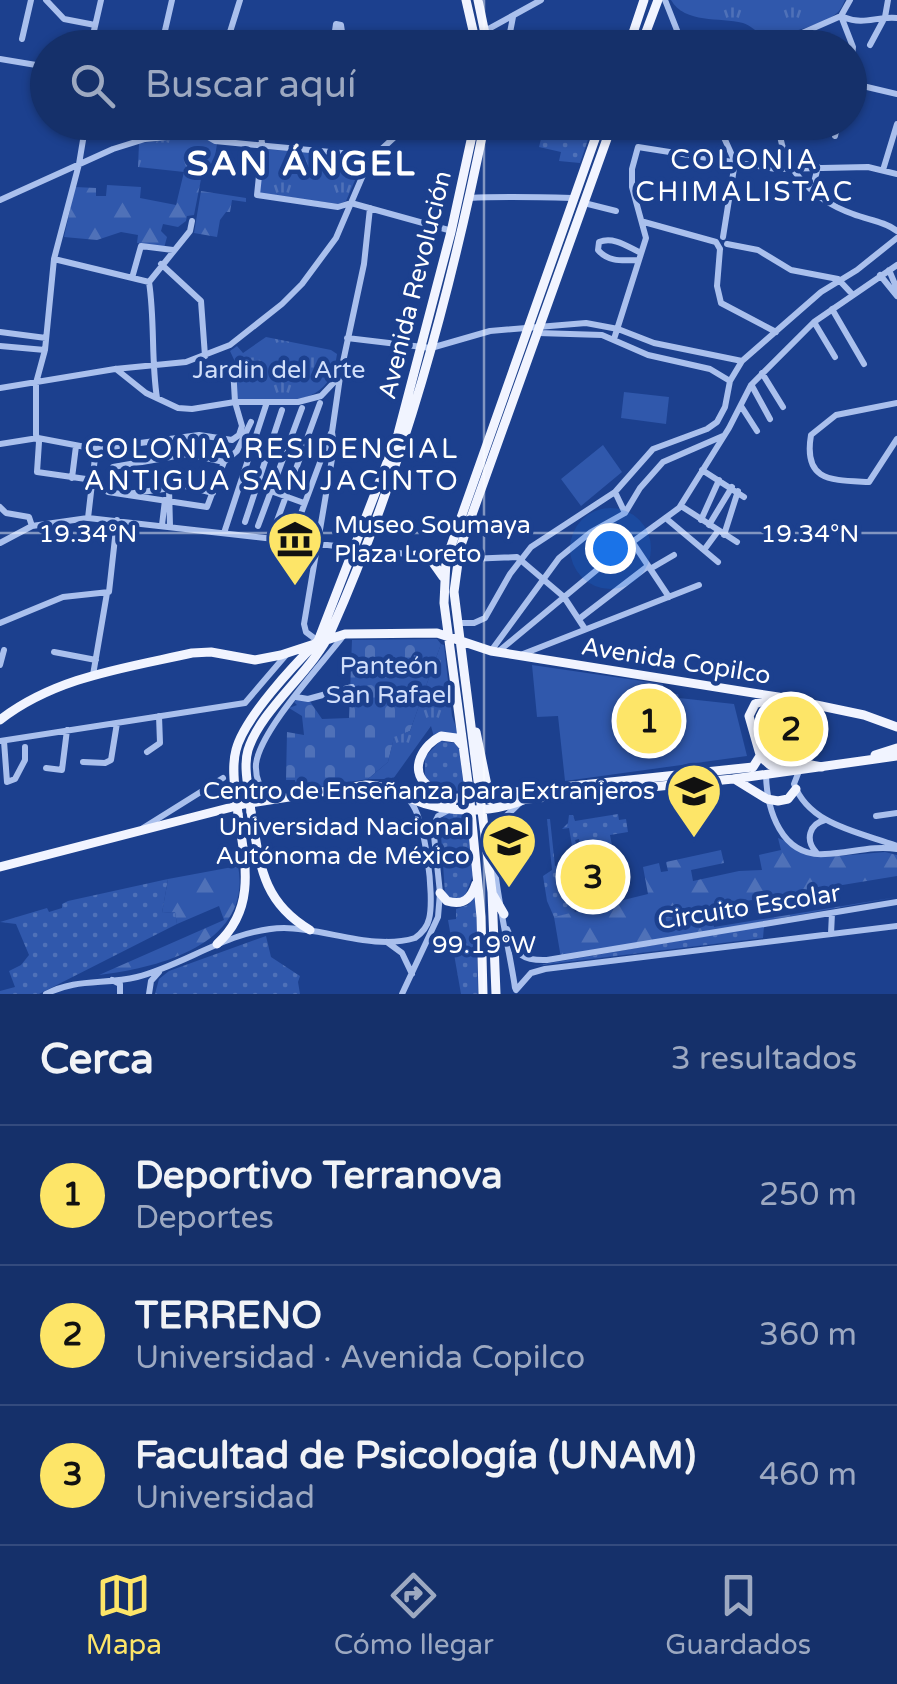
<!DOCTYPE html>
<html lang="es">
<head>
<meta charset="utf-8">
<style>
	:root { --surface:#15306a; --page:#223c72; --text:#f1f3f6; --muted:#9da9c1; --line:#344b7e; --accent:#fde568 }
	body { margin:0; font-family:"Varela Round",sans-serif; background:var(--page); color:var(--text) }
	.you { position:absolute; left:610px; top:548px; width:35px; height:35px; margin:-25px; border:8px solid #fff; border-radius:50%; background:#1a73e8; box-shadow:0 0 0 15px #1a73e833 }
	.badge { display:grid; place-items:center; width:65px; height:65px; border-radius:50%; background:var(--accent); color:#111; font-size:32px; font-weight:700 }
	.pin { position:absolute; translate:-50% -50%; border:5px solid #fff; box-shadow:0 2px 10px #0006 }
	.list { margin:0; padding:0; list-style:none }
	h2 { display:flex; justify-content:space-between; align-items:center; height:130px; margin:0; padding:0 40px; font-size:42px }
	h2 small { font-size:32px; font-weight:400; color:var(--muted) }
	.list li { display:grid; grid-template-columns:65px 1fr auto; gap:30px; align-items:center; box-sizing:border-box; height:140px; padding:0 40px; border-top:2px solid var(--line) }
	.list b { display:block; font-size:38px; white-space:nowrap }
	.list p { margin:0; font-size:32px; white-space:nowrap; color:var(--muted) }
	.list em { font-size:32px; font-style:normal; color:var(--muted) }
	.icon { flex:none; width:55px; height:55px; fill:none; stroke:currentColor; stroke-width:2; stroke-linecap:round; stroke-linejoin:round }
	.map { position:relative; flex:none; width:897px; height:994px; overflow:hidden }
	.search { position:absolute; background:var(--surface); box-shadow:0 2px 8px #0004; left:30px; right:30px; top:30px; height:110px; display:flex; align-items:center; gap:25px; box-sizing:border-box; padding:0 35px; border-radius:55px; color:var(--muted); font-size:38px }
	.sheet { height:550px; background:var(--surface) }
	nav { display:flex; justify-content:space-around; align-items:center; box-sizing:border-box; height:140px; border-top:2px solid var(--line); background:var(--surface); font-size:28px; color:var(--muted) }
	nav a { display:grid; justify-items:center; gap:5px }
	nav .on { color:var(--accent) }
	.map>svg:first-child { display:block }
</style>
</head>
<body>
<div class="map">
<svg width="897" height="994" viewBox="0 0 897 994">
	<defs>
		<pattern id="grass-dots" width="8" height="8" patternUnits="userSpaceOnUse" patternTransform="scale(2.5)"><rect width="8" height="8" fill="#3058ac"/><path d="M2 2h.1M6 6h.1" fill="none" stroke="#4f71b8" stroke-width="1.8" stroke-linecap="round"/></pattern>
		<pattern id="forest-firs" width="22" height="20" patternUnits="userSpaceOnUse" patternTransform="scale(2.5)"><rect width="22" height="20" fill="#3058ac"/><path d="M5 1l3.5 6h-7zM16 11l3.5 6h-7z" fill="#4f71b8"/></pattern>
		<pattern id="cemetery-stones" width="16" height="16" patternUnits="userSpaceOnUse" patternTransform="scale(2.5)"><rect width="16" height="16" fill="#3058ac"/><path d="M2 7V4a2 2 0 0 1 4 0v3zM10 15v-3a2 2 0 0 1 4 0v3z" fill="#4f71b8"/></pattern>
		<pattern id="park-tufts" width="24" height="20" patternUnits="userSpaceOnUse" patternTransform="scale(2.5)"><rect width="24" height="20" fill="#3058ac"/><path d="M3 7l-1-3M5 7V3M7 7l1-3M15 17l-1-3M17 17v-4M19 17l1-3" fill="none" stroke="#4f71b8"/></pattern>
	</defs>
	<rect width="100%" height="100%" fill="#1c408e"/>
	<path fill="url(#grass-dots)" d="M545,123H589L592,128L580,163L559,161L561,152L539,147Z
		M440,741L454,743L459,748L464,789L461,791L440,790L425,777V757Z
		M448,812H466L473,875L464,898L451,900L445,893L441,835L435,827Z
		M618,814L619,820L626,819L628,832L610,835L613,851L599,854L601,864L574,870V876L567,877L571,894L583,891L585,899L573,901L575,913L554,917L547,901L543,876L552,870L547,819H550L555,866L568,863L566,853L571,856L573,850L581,851L579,839L575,840L577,846H572L569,828L562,829L568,823L569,815H573L575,821Z
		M168,879L162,913L175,912L177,924L39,994H0V991L15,987L9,971L21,965L29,955L16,924L0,922L47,908L49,912L62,908V904L68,901Z
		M476,894L478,994H461L448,920L456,919V909L468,905Z
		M764,926L763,938L533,966Z
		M266,936L271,957L300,976L298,982L300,994H155L159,979L169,971Z"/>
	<path fill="url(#forest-firs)" d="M184,172L202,174L194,215L187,216L186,221L178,227L163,224L161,231L167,237L164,248L137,243L138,235L121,232L97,240L64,237L75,187L96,188V196H106L107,185L141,187L140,198L176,205Z
		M201,191L246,198V202L232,200L230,212H226L220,220L217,237L194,233Z
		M778,838L827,857L885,852L897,855V876L733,903L711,913L714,927L897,897L561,958L554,917L648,894L643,867L659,863L661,872L668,871L666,862L721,850L724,863L691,870L693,881L739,871L762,870L759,855L781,850Z
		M238,866C253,944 159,968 99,975L224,920L219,906L177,924L175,912L162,913L168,879Z"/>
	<path fill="url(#cemetery-stones)" d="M437,639L441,644L410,731L394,738L388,762L368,779L296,791L295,780H286L287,732L304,735L302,716L289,708L297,705L294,702L297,699L309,700L322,719L349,718L352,640Z"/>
	<path fill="url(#park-tufts)" d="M671,0H845C843,4 841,10 837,13C825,24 779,38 763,34C756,32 750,25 743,23C720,17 685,24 671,0Z
		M201,137L217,144L212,175L138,167L139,143Z
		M263,149L365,157L346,201L339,204L259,193Z
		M266,337L331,350L337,354C330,412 281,399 236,400L237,366L230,351L237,346L243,353Z
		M441,644L444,645L452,716L459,736L434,737L431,726L393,779H368L388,762L394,737L410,731Z"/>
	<path fill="#3058ac" d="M624,392L669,397L666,424L621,418Z
		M603,445L622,472L581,506L561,479Z
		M532,665L663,684L664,696L678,694L679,698L734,704L747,756L565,781L558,716L537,717Z"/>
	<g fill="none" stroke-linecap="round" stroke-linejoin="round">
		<path stroke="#aac0ed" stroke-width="6" d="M46,0L64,19L95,25
			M665,0L684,48
			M841,16L853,47L850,78
			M841,16L850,0
			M843,17C866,26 874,16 897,18
			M336,24L341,25L342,32L335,31Z
			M339,33L344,48
			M22,39L31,0
			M870,45L885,17L888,0
			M90,48L101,0
			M161,48L172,0
			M225,48L240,0
			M454,48L541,0
			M507,48L513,17
			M768,48L841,16
			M0,59L48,67
			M850,83L897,94
			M86,122L79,164L54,259L45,350L36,383V435L39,442L37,472L93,480
			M261,122L262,147L257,195L338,207L351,203L452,231
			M624,122L630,136
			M717,122L735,162L723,237
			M779,122C779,167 813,200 853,214C868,220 884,221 897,231
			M203,134L215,141L373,156
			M835,136L838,122
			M883,170L897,124
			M812,190L818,167
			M469,198C504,196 538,197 573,198
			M0,200L113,149L145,139L203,134L257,122
			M584,203L616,211
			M644,222L716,242L720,249
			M727,244L758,250L791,270L838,279L853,295
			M720,249L717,286L721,303L776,332
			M54,259L149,282
			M639,260C624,260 609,263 598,250L599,242C614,236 628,247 641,253
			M161,264L201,301L205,356
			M889,270L897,289
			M880,275L897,296
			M132,278L141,246L173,250
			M832,309L864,364
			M814,322L835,357
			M0,332L46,338
			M538,333L602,335L648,355L710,369L730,381
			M347,338L431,348L490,331L586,323L618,329L654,343L742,361
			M614,339L646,238L632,187V169L638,147L776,169L868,167L897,174
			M0,346L45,350
			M116,369L146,393L178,408L192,409L235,402H298L321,396L340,376L364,264L370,208
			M762,373L783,407
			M752,386L770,419
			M0,388L115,369L186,362L230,345L282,304L302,284L336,238L366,168L374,156L411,122
			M157,398C151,360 155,321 149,282L190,231L192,221
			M897,403L836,415L811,435C803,482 831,480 869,482L897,439
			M741,406L757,431
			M0,444L38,438L96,449L199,435L232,440L239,435L242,426L235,402L233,367
			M224,462L188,454L113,467L108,492L207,507L224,462L237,451L251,422
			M702,470L744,497
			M72,478L76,446
			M257,486L304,503
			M169,488L170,526
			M615,492L625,513
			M127,494L186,486L213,493
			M681,506L737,542
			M0,507L6,513L29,517L32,526
			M88,518L96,449
			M668,520L718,562
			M701,520L719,480
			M245,522L282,410
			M162,525L165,500
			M709,525L732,487
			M258,526L302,408
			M274,529L320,403
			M598,529L616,554
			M224,533L267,402
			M724,535L738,491
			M0,543L32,526L88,518L416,555
			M290,543L331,433
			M633,543L669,597
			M704,550L718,531
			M428,557L446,560L517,557L564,597L585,629
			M650,569L674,555
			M579,619L648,566
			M0,623L63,597L109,592L117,520
			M458,623H474L485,618L510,574L531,547L615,492L653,449L707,429L717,422L725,407L730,381L742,361L821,292L857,270L897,238
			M318,641L306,632L304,624L334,447L332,432L340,377
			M491,651L559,558L591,532L625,513L640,488L663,462L723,436
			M499,651L616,554L679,508L729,428L751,385L814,322L897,265
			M54,652L96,660
			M523,654L699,585
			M0,665L4,650
			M93,675L107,593
			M296,697L308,699L352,687
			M0,741L245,703L286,655
			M4,741L7,782L15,779L25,760V747
			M147,752L160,743L159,716
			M83,762L105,763L111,760L117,723
			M46,768L62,770L67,730
			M799,771L794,784C809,825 859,832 897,846
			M766,775C767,810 781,857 825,854C850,853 873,845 897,849
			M269,799C260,789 255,778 256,764C260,730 322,664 344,635
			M876,816L897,813
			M143,828L223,778
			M816,852C805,840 809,824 825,820
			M507,929C518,953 518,961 547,960L897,902
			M831,934L832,913
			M387,942L402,953L412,974
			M112,980L120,984V994
			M515,988C511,956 487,856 495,832C499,820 512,811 521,802
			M516,990L531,973L545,969L897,926
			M46,994C76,978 105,985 137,977C187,964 230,929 284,928C325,928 374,951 415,938C422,933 427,928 429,919C435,897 425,818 410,801
			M149,994L151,981L159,972
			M402,994L438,917L440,893L433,826L438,816L447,811"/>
		<path stroke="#f1f4ff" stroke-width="9" d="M466,0L477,48
			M478,0L488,48
			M628,48L644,0
			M640,48L658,0
			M415,555L431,560L443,577
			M0,720C55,677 125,668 192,653L211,652L255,660L281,655L345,634L437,633L491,651L778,697L864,715L897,727
			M476,732L490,800
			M463,746L456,738L441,736C424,744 408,769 427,785C433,791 442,794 449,799L753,767L760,756L770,765L800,763L822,767
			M875,755L897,748
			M761,758L749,716L755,704L771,698
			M736,780L767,799L778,801L788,799L796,789
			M479,789L454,592L460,548L613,122
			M469,790L444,603L446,560L601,122
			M249,795C247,780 244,764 248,750C261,709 313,671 331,631C403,469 450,296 485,122
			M236,797C234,782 232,765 236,750C244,718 294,665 318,641L398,434L451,232L475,122
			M413,798L424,797L452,803
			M517,800L733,779L897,756
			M482,811L492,892L496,994
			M251,812C260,863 261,901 310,930
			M471,812L481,917L483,994
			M0,867L244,804L366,785C384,785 397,793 412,799C445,813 490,814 523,800
			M440,893L447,901C463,906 471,899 476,884
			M493,895L504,914
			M217,944C257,908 245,862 238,814"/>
		<path stroke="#f1f4ff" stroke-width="9" d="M479,789L482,811
			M469,790L471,812
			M249,795L251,812
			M236,797L238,814"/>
	</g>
	<path fill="none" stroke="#fff" stroke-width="2.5" stroke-opacity="0.45" d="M484,0V48M484,122V994M0,533H897"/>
	<defs>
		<g id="museum-pin" transform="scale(2.875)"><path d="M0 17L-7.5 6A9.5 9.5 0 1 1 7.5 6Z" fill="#fde568" stroke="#1c408e"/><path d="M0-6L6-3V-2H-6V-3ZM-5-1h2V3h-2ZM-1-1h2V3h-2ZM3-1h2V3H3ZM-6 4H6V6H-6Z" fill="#111"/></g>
		<g id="university-pin" transform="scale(2.875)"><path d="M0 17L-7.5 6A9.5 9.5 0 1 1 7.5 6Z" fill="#fde568" stroke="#1c408e"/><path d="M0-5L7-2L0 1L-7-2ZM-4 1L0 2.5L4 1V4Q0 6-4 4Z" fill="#111"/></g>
	</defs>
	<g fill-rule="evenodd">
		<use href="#museum-pin" x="295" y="539"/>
		<use href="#university-pin" x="694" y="791"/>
		<use href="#university-pin" x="509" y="841"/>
	</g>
	<g text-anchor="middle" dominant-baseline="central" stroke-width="9" stroke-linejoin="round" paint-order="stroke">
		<g font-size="25" fill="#fff" stroke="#1c408e">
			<text transform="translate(415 285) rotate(-76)">Avenida Revolución</text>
			<text transform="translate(676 661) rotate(9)">Avenida Copilco</text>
			<text transform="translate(749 907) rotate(-9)">Circuito Escolar</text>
		</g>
		<g font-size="25" fill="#d0defa" stroke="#1c408e">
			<text x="279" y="370">Jardin del Arte</text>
			<text x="389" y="666">Panteón<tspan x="389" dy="29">San Rafael</tspan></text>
		</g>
		<g font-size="25" fill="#fff" stroke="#1c408e" text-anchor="end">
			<text x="334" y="525" text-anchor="start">Museo Soumaya<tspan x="334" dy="29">Plaza Loreto</tspan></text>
			<text x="655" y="791">Centro de Enseñanza para Extranjeros</text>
			<text x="470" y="827">Universidad Nacional<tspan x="470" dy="29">Autónoma de México</tspan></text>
		</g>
		<g font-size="28" letter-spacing="2.5" fill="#fff" stroke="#1c408e">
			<text x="745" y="160">COLONIA<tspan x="745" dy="32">CHIMALISTAC</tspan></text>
			<text x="272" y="449">COLONIA RESIDENCIAL<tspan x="272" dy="32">ANTIGUA SAN JACINTO</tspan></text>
		</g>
		<g font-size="35" font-weight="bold" letter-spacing="2.5" fill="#fff" stroke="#1c408e">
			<text x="302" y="164">SAN ÁNGEL</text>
		</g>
	</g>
	<g font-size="25" text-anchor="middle" fill="#fff" stroke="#1c408e" stroke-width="9" stroke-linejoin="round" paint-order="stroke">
		<text x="88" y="542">19.34°N</text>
		<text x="810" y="542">19.34°N</text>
		<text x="484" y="953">99.19°W</text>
	</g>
</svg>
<div class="you"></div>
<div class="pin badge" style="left:649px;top:721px">1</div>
<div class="pin badge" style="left:791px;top:729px">2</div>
<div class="pin badge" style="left:593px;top:877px">3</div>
<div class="search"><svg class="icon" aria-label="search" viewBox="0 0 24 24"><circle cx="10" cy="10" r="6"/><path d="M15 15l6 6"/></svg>Buscar aquí</div>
</div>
<section class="sheet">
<h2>Cerca<small>3 resultados</small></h2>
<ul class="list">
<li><span class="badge">1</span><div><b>Deportivo Terranova</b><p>Deportes</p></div><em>250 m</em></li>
<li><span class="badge">2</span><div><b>TERRENO</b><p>Universidad · Avenida Copilco</p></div><em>360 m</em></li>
<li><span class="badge">3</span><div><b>Facultad de Psicología (UNAM)</b><p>Universidad</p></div><em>460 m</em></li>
</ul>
</section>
<nav>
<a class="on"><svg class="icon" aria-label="map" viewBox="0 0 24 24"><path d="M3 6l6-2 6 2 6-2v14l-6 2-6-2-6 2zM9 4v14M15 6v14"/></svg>Mapa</a>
<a><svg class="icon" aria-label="directions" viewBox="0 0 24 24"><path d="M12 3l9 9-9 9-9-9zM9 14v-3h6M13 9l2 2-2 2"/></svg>Cómo llegar</a>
<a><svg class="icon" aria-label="saved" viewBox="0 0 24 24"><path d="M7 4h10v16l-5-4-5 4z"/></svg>Guardados</a>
</nav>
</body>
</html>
